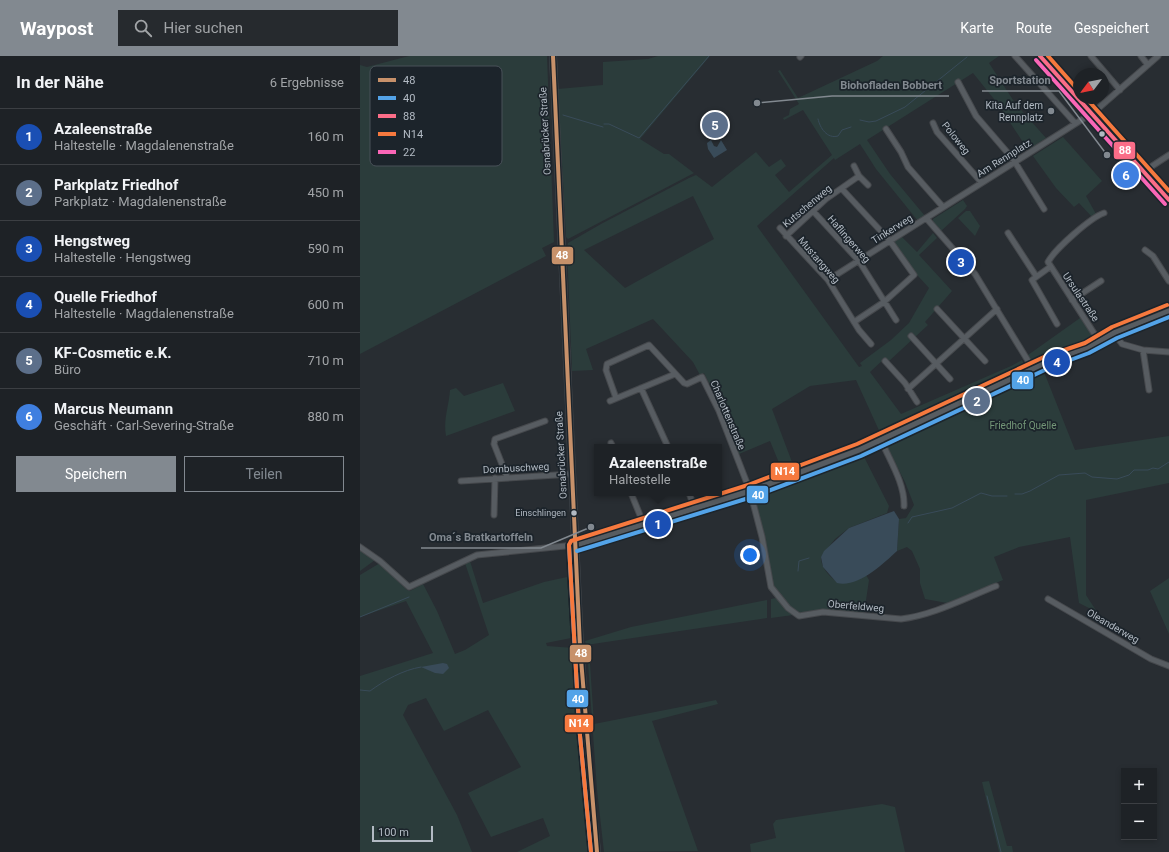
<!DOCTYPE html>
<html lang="de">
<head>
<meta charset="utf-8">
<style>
	:root { --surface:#1e2226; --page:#262a2e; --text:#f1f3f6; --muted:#a1a4a7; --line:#3c3f43; --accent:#828990 }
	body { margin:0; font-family:Roboto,sans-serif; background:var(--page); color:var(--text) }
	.controls { position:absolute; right:12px; bottom:12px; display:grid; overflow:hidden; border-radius:0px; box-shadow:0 2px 6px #0003 }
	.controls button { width:36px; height:36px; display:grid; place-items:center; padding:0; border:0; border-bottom:1px solid var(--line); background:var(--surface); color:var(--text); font:20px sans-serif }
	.compass { position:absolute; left:713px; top:12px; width:36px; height:36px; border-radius:50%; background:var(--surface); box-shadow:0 2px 6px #0003; rotate:238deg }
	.scale { position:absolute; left:12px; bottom:10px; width:61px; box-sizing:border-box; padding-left:4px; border:2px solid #b2bac3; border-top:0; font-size:11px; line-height:14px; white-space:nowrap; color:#b2bac3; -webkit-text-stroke:3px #1c242b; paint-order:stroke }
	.you { position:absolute; left:390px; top:499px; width:14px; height:14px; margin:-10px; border:3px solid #fff; border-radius:50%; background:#1a73e8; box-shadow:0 0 0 6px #1a73e833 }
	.badge { display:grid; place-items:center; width:26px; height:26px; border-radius:50%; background:var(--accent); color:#fff; font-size:13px; font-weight:700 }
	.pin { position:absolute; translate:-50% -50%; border:2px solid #fff; box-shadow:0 1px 4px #0006 }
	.popup { position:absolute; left:234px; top:388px; width:128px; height:52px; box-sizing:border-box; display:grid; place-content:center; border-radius:0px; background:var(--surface); filter:drop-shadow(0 1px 3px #0005); font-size:13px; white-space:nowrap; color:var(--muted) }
	.popup b { font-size:15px; color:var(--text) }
	.popup::after { content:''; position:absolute; left:50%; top:100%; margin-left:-8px; border:8px solid transparent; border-top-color:var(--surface) }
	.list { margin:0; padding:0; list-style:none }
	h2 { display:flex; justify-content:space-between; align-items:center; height:52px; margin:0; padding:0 16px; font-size:17px }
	h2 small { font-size:13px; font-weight:400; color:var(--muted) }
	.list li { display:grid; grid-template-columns:26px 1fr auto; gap:12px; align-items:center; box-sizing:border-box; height:56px; padding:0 16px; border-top:1px solid var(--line) }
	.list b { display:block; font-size:15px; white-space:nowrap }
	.list p { margin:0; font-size:13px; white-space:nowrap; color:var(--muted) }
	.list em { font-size:13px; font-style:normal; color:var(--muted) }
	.actions { display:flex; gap:8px; padding:12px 16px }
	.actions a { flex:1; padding:9px 0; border:1px solid var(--accent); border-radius:0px; text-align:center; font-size:14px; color:var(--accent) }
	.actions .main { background:var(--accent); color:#fff }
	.icon { flex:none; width:22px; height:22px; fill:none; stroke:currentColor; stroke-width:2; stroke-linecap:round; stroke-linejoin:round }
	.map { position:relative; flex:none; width:809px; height:796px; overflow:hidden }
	header { display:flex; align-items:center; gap:24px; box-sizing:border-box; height:56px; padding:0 20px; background:var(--accent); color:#fff }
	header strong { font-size:19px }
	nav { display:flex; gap:22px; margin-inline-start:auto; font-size:14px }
	.search { width:280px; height:36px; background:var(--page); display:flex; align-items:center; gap:10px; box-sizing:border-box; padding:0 14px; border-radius:0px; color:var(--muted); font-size:15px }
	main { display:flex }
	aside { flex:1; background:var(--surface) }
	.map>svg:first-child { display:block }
</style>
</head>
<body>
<header>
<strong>Waypost</strong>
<div class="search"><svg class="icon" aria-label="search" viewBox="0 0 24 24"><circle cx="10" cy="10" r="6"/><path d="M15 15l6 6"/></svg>Hier suchen</div>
<nav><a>Karte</a><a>Route</a><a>Gespeichert</a></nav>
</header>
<main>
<aside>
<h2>In der Nähe<small>6 Ergebnisse</small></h2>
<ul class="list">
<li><span class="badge" style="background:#1a4fb4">1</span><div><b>Azaleenstraße</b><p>Haltestelle · Magdalenenstraße</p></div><em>160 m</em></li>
<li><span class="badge" style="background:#5c6f8a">2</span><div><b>Parkplatz Friedhof</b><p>Parkplatz · Magdalenenstraße</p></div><em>450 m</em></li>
<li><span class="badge" style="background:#1a4fb4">3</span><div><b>Hengstweg</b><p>Haltestelle · Hengstweg</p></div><em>590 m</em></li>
<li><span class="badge" style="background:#1a4fb4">4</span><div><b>Quelle Friedhof</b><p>Haltestelle · Magdalenenstraße</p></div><em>600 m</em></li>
<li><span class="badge" style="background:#5c6f8a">5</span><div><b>KF-Cosmetic e.K.</b><p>Büro</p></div><em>710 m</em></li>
<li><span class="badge" style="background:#3f7fe0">6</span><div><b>Marcus Neumann</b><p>Geschäft · Carl-Severing-Straße</p></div><em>880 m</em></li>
</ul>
<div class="actions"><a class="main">Speichern</a><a>Teilen</a></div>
</aside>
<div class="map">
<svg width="809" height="796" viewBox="0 0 809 796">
	<rect width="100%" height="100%" fill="#282d32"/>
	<path fill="#2b3c3b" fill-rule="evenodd" d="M49,0H187L194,186L182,192L186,200L0,298V9L7,11Z
		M298,0H350L280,83L304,98H309L334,117L208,183L206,181L198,33L243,29V6L288,3Z
		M523,0H639L629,7L655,47L686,82L668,94L638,48L613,17L507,84L530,118L565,160L558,165L516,113L500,88L475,104L474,102L397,170L499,311L502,310L500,307L531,284L549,267L569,232L548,209L534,186L542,181L557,196L573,177L577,182L559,199L592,235L565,266L568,269L528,306L524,303L510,316L541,358L651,310L662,304L666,312L522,381L496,324L450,330L412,353L435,414L424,419L410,385L379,398L358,345L344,317L340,319L333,306L293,263L226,293L233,314L212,315L207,192L208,187L241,168L329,122L336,119L352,131L396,96L409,111L421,103L426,110L415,119L429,136L472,99L443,54L424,64L423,62L429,59L430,53L439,48L418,15L420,14L438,42L517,5ZM333,140L354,183L265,232L224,194Z
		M703,81L742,125L726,140L736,158L732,161L719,147L714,151L696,132L673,100Z
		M603,144L607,150L605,153L581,175L573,167V163Z
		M606,155H610L620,170L615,180L598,162Z
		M720,262L733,281L732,284L721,290L676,308L672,306L668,299Z
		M684,316L715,394L809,380V427L726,444V539L737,556L719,547L710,481L659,491L634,501L643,524L587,547L565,543L560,527V513L552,495L547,491L537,495L539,463L546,462L554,449L545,426L525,387L590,356L592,359Z
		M143,327L155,355L86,380C83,364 89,350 90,334L96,332L104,340Z
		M502,397L529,450L527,457L489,472L475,483L461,501C461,508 464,513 468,518C482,533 490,526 506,519L509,524L504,558L468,556L467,553L438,557L429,550L412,530L393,438Z
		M0,494L15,504L0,515Z
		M110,505L123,547L184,526L207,521L211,582L186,587L187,590L214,592L218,669L229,796H157L190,780L183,762L131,781L108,737L161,711L128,654L84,675L66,642L48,649L43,659L97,759L112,796H0V620L73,597L46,545L0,561V519L20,507L47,534L50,535L63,528L77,555L95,598L105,594L129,579L105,507Z
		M809,522V578L790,535Z
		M416,542L433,559L411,562V543Z
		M407,544V562L226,589L225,585L271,571Z
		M227,593H229L234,668L356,644L358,648L292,665L338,795L244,796L237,734Z
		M629,725L647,790H652L653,796H639L622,726Z
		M522,748L535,751L545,796H391L390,788L416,782L413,768L416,764Z"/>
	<path fill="#394b59" d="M351,84L354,90L357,91L361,84L367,94L354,102L348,93L347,87Z
		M534,455L539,463L537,495C523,508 498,532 477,527L463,511L461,501L464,495L489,472Z
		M83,607L87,608L89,612L83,618L75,617L61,611Z"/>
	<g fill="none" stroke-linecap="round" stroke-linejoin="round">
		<path stroke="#394b59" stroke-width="1" d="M203,59L243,71
			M458,63C460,72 467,83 478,80L482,74L491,71
			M500,64L509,66L516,65L545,51L607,1
			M244,68H249L279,82L349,0
			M655,438H662L670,435L699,419L725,417L732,421L757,423L769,419L774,414H788L793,412L798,413L809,406
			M548,467L552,461L592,452L621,437L632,440H647
			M438,515L439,505L449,502
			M0,561L49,541
			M0,634L10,635C25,624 43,614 61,611
			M627,740L641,796"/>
		<g stroke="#46494d" stroke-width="7">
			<path id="minor" d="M655,0L715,67
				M680,0L809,144
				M731,0L760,34
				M781,0L788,9
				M440,1L441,0
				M598,26L616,60L653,103L684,153
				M573,67L577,76L622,127
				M526,73L541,96L548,111L583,151
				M783,116L809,99
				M499,120L508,129
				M482,133L530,185L554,219L524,246L494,266
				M453,155L499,205L536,264
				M566,162L615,218L673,313
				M420,172L468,224L499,274L511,288
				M648,177L676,220
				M426,180L466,143L499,120L494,110
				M785,194L793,200L809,225
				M690,211L672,224L697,268
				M468,224L734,56L798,0
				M712,244L741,225
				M577,253L625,305
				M754,277L762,288L783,294L809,296
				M551,280L590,323
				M739,285L688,206C695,193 730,162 744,157
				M783,294L789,334
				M525,305L545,327L557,346
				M281,332L308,391
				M548,333L637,253
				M256,342L246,314L247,308L289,289L324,327L327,328L342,321L359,355L390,435L402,481L411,531L428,552L439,560L463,556L541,563C574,559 605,542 636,530
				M250,345L315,318
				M521,384C530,405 545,428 544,450
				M251,387L253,391
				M147,421L134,388L135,383L185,365
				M101,425L212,418
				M271,437L284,469
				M329,437L335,453
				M134,459L135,422
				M0,491L20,505L49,531L117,499L215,489L238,483L390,435L499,394L687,306L727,292L754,277L809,255
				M688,543L791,603L809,610"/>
		</g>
		<g stroke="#454a4f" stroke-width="8">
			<path id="major" d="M193,0L220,591L231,735L237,796"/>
		</g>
		<use href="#minor" stroke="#575c61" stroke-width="5"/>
		<use href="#major" stroke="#5a5e62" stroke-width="6"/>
		<g stroke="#1c242b" stroke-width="7">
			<path id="bus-1" d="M193,0L220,591L237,796"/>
		</g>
		<g stroke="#1c242b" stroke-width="7">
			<path id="bus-2" d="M209,489L219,669L231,796
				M217,495L392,441L501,400L689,312L729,297L757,282L809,261"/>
		</g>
		<g stroke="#1c242b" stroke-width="7">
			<path id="bus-3" d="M680,0L809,144"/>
		</g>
		<g stroke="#1c242b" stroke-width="7">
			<path id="bus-4" d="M688,0L719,35
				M726,42L809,135
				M231,796L219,669L209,489L211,485L388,429L497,388L684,301L725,287L752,271L807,249"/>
		</g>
		<g stroke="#1c242b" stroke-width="7">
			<path id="bus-5" d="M676,4L805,148"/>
		</g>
		<use href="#bus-1" stroke="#c7916a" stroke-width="4"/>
		<use href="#bus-2" stroke="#53a3e8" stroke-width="4"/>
		<use href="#bus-3" stroke="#fb6d88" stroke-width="4"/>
		<use href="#bus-4" stroke="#f6793e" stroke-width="4"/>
		<use href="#bus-5" stroke="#fa66b7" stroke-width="4"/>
	</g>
	<circle fill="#828990" stroke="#1c242b" stroke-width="1.5" cx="691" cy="55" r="4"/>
	<g fill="#b2bac3" stroke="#1c242b" stroke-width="1.5">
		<circle cx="742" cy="78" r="3.5"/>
		<circle cx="214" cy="457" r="3.5"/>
	</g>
	<g text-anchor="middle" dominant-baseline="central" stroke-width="3.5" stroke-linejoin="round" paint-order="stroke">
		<g font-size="9" fill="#b2bac3" stroke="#1c242b" text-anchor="end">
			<text x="206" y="457">Einschlingen</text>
		</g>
		<g font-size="10" fill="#b2bac3" stroke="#1c242b" text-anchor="end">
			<text x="683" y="49">Kita Auf dem<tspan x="683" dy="12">Rennplatz</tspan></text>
		</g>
		<g font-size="10" fill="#b2bac3" stroke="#1c242b">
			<text transform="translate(185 75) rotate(-93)">Osnabrücker Straße</text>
			<text transform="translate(596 82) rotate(51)">Poloweg</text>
			<text transform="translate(644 102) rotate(-32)">Am Rennplatz</text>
			<text transform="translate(447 150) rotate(-40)">Kutschenweg</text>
			<text transform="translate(532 173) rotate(-32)">Tinkerweg</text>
			<text transform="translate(489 183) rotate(49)">Haflingerweg</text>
			<text transform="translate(459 204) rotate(49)">Mustangweg</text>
			<text transform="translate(721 241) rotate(56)">Ursulastraße</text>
			<text transform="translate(368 359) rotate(67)">Charlottenstraße</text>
			<text transform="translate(201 399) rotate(-93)">Osnabrücker Straße</text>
			<text transform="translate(156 412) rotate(-3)">Dornbuschweg</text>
			<text transform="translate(496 550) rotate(5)">Oberfeldweg</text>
			<text transform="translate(753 570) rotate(30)">Oleanderweg</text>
		</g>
		<g font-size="10" fill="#739677" stroke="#1c242b">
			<text x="663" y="369">Friedhof Quelle</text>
		</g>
	</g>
	<rect x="10" y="10" width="132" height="100" rx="6" fill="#1c242b" stroke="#495159" stroke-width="1"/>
	<rect x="18" y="22" width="18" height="4" fill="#c7916a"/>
	<rect x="18" y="40" width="18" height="4" fill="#53a3e8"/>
	<rect x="18" y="58" width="18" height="4" fill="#fb6d88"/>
	<rect x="18" y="76" width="18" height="4" fill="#f6793e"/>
	<rect x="18" y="94" width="18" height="4" fill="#fa66b7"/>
	<g font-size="11" fill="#b2bac3">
		<text x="43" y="28">48</text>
		<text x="43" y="46">40</text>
		<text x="43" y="64">88</text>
		<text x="43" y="82">N14</text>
		<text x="43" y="100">22</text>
	</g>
	<path fill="none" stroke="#828990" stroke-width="1.5" d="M747 99L699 35H622M397 47L472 40H589M231 471L181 492H61"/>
	<g fill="#828990" stroke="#1c242b" stroke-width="1.5">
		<circle cx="747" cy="99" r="4"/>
		<circle cx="397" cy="47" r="4"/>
		<circle cx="231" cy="471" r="4"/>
	</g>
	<g font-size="11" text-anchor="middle" font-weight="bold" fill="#828990" stroke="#1c242b" stroke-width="3.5" stroke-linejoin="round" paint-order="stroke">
		<text x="660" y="28">Sportstation</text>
		<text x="531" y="33">Biohofladen Bobbert</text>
		<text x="121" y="485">Oma´s Bratkartoffeln</text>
	</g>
	<g stroke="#1c242b" stroke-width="1.5">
		<rect x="753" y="85" width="23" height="19" rx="4" fill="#fb6d88"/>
		<rect x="191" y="190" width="23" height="19" rx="4" fill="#c7916a"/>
		<rect x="651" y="315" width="23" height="19" rx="4" fill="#53a3e8"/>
		<rect x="410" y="406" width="30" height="19" rx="4" fill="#f6793e"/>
		<rect x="386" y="429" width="23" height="19" rx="4" fill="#53a3e8"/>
		<rect x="209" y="588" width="23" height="19" rx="4" fill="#c7916a"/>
		<rect x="206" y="633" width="23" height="19" rx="4" fill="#53a3e8"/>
		<rect x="204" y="658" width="30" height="19" rx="4" fill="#f6793e"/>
	</g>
	<g font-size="11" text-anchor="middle" font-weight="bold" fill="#fff">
		<text x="765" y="98">88</text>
		<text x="202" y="203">48</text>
		<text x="663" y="328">40</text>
		<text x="425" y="419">N14</text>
		<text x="398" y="443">40</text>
		<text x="221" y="601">48</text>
		<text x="218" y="647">40</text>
		<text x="219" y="671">N14</text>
	</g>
</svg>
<div class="controls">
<button>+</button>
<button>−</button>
</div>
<svg class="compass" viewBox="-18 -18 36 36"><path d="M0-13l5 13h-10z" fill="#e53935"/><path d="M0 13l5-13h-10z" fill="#a1a4a7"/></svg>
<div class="scale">100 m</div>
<div class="you"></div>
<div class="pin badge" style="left:298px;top:468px;background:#1a4fb4">1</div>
<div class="popup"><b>Azaleenstraße</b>Haltestelle</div>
<div class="pin badge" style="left:617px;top:345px;background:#5c6f8a">2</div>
<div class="pin badge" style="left:601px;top:206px;background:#1a4fb4">3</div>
<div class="pin badge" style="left:697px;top:306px;background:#1a4fb4">4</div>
<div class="pin badge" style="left:355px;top:69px;background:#5c6f8a">5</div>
<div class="pin badge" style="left:766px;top:119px;background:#3f7fe0">6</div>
</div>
</main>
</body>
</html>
